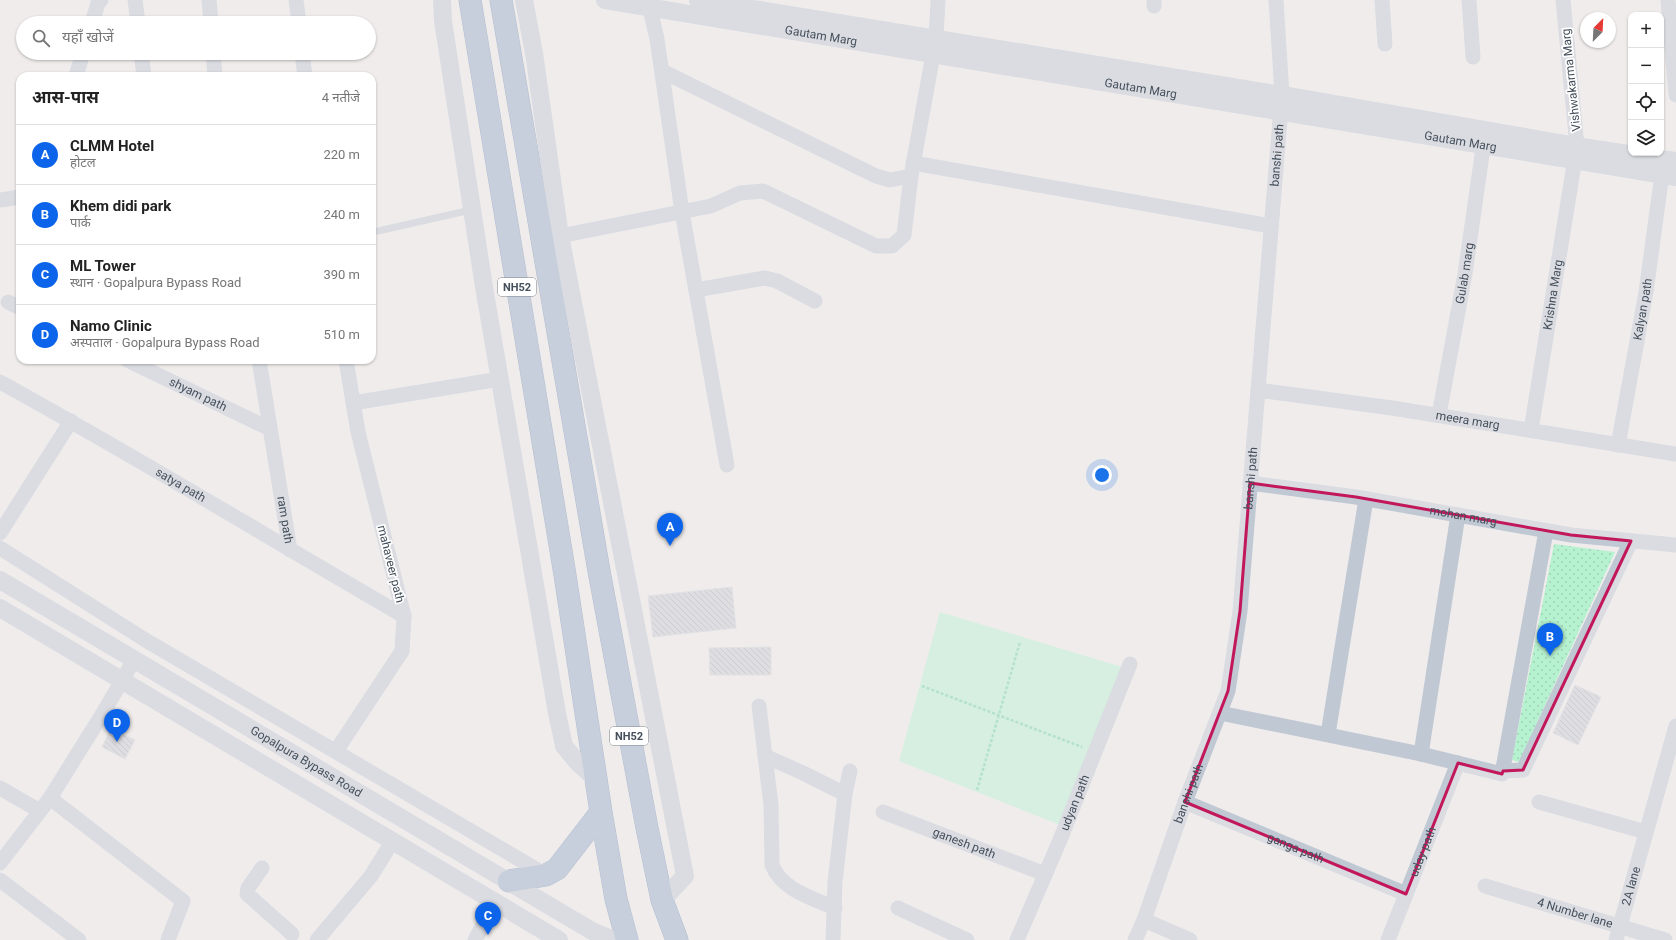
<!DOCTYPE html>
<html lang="hi">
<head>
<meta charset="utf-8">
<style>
	:root { --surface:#fff; --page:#f2f2f2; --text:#222; --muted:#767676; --line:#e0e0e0; --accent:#0b64ea }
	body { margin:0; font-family:Roboto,"Noto Sans Devanagari",sans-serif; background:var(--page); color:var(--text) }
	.controls { position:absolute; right:12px; top:12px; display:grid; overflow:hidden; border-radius:8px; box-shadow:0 1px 3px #0004 }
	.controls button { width:36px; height:36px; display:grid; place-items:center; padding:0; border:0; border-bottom:1px solid var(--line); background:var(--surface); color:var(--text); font:20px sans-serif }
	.compass { position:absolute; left:1580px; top:12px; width:36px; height:36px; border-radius:50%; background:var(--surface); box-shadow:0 1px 3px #0004; rotate:24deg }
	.you { position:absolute; left:1102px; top:475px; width:14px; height:14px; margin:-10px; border:3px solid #fff; border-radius:50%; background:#1a73e8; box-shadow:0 0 0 6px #1a73e833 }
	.badge { display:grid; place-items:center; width:26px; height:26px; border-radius:50%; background:var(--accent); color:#fff; font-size:13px; font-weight:700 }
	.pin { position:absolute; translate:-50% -33px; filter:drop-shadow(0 1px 2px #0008) }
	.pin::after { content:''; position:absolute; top:21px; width:14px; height:12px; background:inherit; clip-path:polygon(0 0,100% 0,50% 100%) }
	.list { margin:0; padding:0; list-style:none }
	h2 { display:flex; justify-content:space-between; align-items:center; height:52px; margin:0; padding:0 16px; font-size:17px }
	h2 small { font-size:13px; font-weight:400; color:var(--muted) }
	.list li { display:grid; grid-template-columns:26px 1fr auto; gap:12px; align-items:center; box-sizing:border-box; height:60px; padding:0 16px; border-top:1px solid var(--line) }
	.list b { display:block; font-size:15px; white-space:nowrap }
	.list p { margin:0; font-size:13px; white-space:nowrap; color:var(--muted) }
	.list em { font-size:13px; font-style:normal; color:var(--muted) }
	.icon { flex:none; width:22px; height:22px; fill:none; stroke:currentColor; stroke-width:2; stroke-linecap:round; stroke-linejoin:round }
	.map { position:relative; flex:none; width:1676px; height:940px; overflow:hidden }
	.search { position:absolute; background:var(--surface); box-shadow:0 1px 3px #0004; left:16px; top:16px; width:360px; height:44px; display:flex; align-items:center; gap:10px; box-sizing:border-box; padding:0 14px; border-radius:22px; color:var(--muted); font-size:15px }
	.panel { position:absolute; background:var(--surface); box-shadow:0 1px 3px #0004; left:16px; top:72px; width:360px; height:292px; border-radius:12px }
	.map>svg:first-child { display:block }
</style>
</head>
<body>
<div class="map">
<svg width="1676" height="940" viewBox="0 0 1676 940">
	<defs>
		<pattern id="park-dots" width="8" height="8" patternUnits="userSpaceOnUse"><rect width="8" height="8" fill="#b6f2d0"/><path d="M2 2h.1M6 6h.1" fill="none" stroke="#9ed1b5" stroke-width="1.8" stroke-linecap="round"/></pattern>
		<pattern id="building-back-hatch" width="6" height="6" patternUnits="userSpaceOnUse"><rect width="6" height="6" fill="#c8cbd3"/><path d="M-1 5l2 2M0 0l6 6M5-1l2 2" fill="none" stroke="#a4a7ae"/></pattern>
	</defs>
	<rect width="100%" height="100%" fill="#f0ecec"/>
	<path fill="#b6f2d0" d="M940,612L1122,667L1060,825L899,761Z"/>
	<path fill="url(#park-dots)" d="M1554,544L1615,552L1519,762L1512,760Z"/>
	<path fill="url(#building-back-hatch)" stroke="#d0d2d9" d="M732,587L736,628L653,637L648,596Z
		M771,647V675H710L709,648Z
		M1575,685L1601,697L1578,745L1553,733Z
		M111,728L135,740L125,759L102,747Z"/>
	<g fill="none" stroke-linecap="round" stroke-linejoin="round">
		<g stroke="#6b87ac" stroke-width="23">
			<path id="trunk" d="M470,0L565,575L601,812L616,899L627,940
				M501,0L599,571L647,828L662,900L677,940
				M509,881L546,875L557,869L601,812"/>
		</g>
		<path stroke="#6cd2a4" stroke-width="2.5" stroke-dasharray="3 2" stroke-linecap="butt" d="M922,686L1082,747
			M977,790L1020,642"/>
		<path stroke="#bfc8d3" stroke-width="7" d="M378,231L471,210"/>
		<g stroke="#bfc8d3" stroke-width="15">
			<path d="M135,0L138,23"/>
			<path d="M209,0L211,23"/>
			<path d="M296,0L299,23"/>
			<path d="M648,0L657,39L682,212L727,465"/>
			<path d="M1382,0L1385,44"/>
			<path d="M1469,0L1473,57"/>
			<path d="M1668,0L1676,95"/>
			<path d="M1154,6V0"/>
			<path d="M92,23L98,3L101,0"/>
			<path d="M141,53L144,76"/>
			<path d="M213,53L215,76"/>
			<path d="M302,53L305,76"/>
			<path d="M662,71L876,176L890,180L911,176"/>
			<path d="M76,76L83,53"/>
			<path d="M913,163L1271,226"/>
			<path d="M0,200L20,197"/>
			<path d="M560,236L711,206L740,193L763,191L876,246H892L904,235L911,176L936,38L938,0"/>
			<path d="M696,290L765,278L777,281L815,301"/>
			<path d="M8,302L20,308"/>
			<path id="s1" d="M127,360L270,429"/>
			<path id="s2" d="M259,360L290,550"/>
			<path id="s3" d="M0,382C137,457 269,538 404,616"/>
			<path id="s4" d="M1258,390L1392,408L1676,454"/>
			<path d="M353,403L500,379"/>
			<path id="s5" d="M1439,415L1465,274L1485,134"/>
			<path id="s6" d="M1531,430L1577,146L1563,0"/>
			<path id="s7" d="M1618,445L1646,292L1662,174"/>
			<path id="s8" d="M1250,483L1356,497L1571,535L1676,545"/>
			<path d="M0,533L71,421"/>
			<path d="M0,548L147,641L546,875"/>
			<path d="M759,706L771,805L772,865C782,890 812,898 835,908"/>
			<path d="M1220,713L1421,754L1502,774L1546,531"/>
			<path d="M1328,734L1366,499"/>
			<path d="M336,751L402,651L404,616L358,432L346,360"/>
			<path d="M1421,754L1458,515"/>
			<path d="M765,756L803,773L845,794"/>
			<path d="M1503,771L1523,770L1631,541"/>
			<path d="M0,788L40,811"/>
			<path d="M50,798L183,901L168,940"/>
			<path id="s9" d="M1185,802L1406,894"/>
			<path d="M1539,802L1646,832"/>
			<path id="s10" d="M883,812L1045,874"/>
			<path d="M0,863L50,798L103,713L134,660"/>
			<path d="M262,868L248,888L247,894L292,934"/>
			<path d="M0,880L79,940"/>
			<path id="s11" d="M1485,886L1665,940"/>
			<path d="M898,908L967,940"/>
			<path d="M1144,920L1190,940"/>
			<path d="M317,940L371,876L392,842"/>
			<path d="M475,940L495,902"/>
			<path d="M833,940L835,882L845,794L850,771"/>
			<path id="s12" d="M1017,940L1060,840L1130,664"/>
			<path id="s13" d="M1135,940L1144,920L1185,802L1228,691L1240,611L1282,95L1276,0"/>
			<path id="s14" d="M1388,940L1458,763"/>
			<path id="s15" d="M1616,940L1676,726"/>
		</g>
		<g stroke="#bfc8d3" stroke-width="18">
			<path d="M442,0L443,21L484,287L557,713L564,746L578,763L596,779"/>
			<path d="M524,0L534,53L560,236L685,876L662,900"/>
			<path id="s16" d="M605,0L1676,177"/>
			<path d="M698,0L1282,95L1577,146L1676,161"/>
			<path id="s17" d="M0,580L592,931L614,940"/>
			<path d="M0,608L559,940"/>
		</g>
		<use href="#trunk" stroke="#95acc7" stroke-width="22"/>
	</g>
	<path d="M0 0H1676V940H0ZM1250,483L1356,497L1571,535L1631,541L1523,770L1503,771L1502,774L1458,763L1406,894L1185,802L1228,691L1240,611Z" fill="#f0ecec" fill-opacity=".55" fill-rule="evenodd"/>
	<path fill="none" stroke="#c2185b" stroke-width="3" stroke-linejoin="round" d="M1250,483L1356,497L1571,535L1631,541L1523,770L1503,771L1502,774L1458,763L1406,894L1185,802L1228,691L1240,611Z"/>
	<g text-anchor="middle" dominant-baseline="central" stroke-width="3.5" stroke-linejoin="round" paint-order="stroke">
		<g fill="#fff" stroke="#7c848c" stroke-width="1">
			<rect x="498" y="278" width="38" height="18" rx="3"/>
			<rect x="610" y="727" width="38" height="18" rx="3"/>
		</g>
		<g font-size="11" font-weight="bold" fill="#444f5b">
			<text x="517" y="287">NH52</text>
			<text x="629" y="736">NH52</text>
		</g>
		<g font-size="12" fill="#444f5b" stroke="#fff">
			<text stroke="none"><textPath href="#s16" startOffset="219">Gautam Marg</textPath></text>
			<text transform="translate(1571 80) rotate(-96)">Vishwakarma Marg</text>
			<text stroke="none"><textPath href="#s16" startOffset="543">Gautam Marg</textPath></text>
			<text stroke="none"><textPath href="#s16" startOffset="867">Gautam Marg</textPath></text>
			<text stroke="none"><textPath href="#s13" startOffset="804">banshi path</textPath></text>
			<text stroke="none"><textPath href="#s5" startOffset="144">Gulab marg</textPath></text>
			<text stroke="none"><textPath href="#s6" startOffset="137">Krishna Marg</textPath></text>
			<text stroke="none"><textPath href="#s7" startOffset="138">Kalyan path</textPath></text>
			<text stroke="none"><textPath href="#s1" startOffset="79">shyam path</textPath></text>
			<text stroke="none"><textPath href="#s4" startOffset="212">meera marg</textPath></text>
			<text stroke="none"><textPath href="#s13" startOffset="480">banshi path</textPath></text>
			<text stroke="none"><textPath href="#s3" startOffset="208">satya path</textPath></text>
			<text stroke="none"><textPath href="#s8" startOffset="216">mohan marg</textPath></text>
			<text stroke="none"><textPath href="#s2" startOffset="162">ram path</textPath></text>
			<text transform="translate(391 564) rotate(76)">mahaveer path</text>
			<text stroke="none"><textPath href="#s17" startOffset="356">Gopalpura Bypass Road</textPath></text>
			<text stroke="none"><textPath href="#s13" startOffset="156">banshi path</textPath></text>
			<text stroke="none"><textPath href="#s12" startOffset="149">udyan path</textPath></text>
			<text stroke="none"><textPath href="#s10" startOffset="87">ganesh path</textPath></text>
			<text stroke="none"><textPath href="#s9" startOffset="120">ganga path</textPath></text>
			<text stroke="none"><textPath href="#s14" startOffset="95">uday path</textPath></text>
			<text stroke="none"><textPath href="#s15" startOffset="56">2A lane</textPath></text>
			<text stroke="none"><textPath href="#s11" startOffset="94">4 Number lane</textPath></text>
		</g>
	</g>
</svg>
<div class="controls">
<button>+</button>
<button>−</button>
<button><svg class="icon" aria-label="locate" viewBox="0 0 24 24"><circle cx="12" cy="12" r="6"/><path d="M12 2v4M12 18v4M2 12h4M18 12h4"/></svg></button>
<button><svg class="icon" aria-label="layers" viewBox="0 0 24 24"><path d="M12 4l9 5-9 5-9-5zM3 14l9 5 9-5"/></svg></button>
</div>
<svg class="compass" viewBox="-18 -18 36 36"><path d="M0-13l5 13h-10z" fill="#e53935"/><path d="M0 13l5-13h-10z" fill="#767676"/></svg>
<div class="you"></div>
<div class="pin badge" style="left:670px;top:546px">A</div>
<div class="pin badge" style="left:1550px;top:656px">B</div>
<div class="pin badge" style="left:488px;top:935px">C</div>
<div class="pin badge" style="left:117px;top:742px">D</div>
<div class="search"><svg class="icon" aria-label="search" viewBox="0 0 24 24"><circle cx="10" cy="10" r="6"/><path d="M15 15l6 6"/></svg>यहाँ खोजें</div>
<section class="panel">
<h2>आस-पास<small>4 नतीजे</small></h2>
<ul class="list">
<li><span class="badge">A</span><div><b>CLMM Hotel</b><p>होटल</p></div><em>220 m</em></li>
<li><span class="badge">B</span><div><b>Khem didi park</b><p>पार्क</p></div><em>240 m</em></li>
<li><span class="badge">C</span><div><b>ML Tower</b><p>स्थान · Gopalpura Bypass Road</p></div><em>390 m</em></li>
<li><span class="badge">D</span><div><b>Namo Clinic</b><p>अस्पताल · Gopalpura Bypass Road</p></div><em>510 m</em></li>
</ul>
</section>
</div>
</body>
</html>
